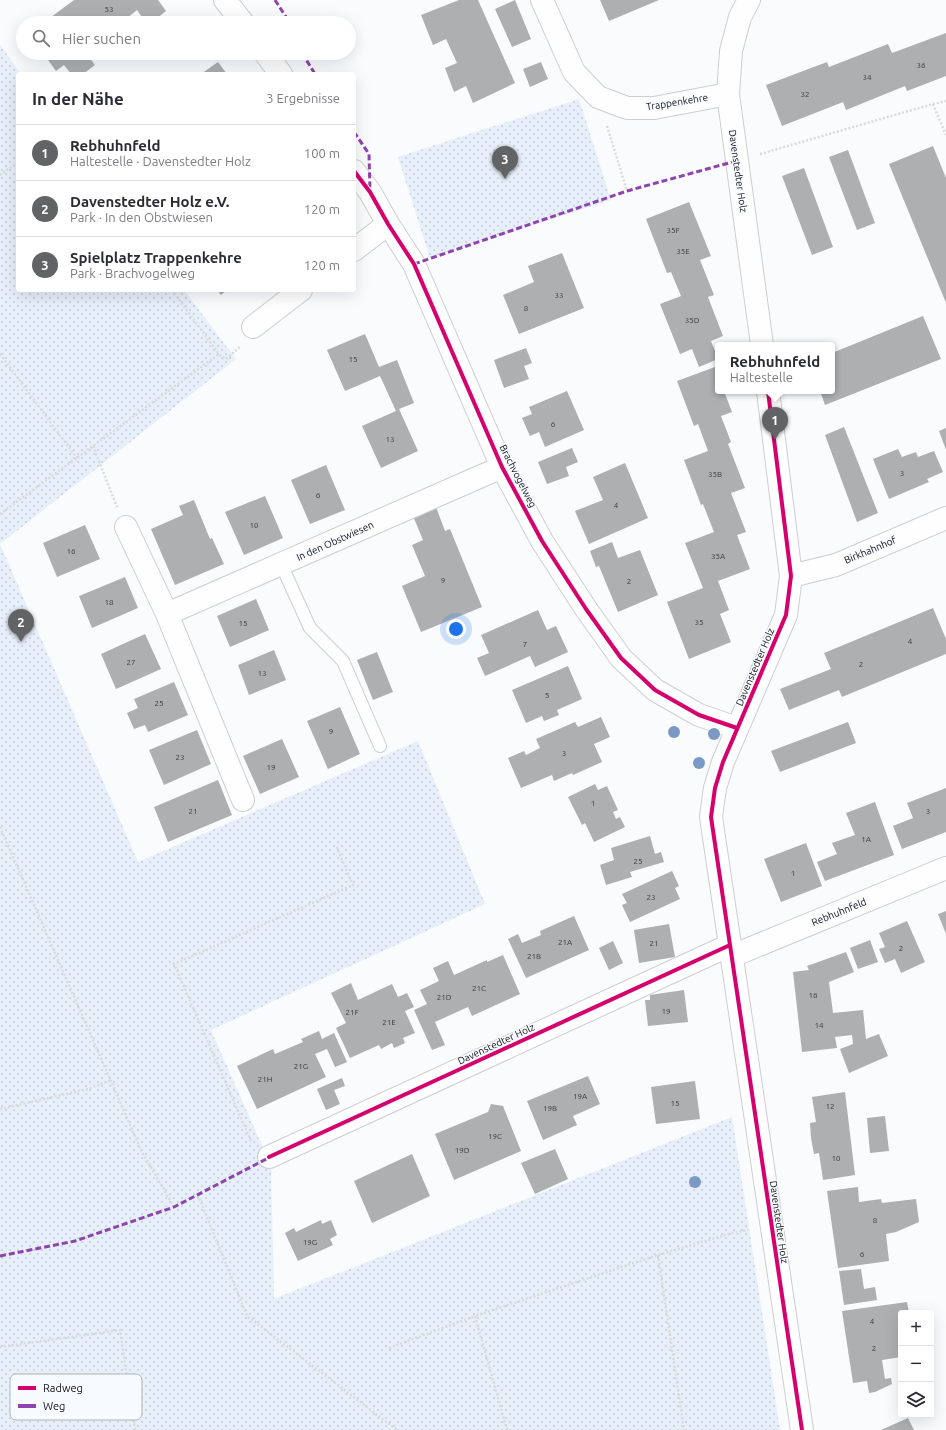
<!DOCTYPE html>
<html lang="de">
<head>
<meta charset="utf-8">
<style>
	:root { --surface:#fff; --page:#f2f2f3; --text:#2b2b33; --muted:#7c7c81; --line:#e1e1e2; --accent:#626365 }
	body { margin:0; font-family:Ubuntu,sans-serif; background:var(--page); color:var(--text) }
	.controls { position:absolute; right:12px; bottom:12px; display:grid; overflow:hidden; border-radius:4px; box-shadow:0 4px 16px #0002 }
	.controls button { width:36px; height:36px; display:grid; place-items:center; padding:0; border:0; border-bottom:1px solid var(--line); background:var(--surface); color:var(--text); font:20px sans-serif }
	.you { position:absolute; left:456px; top:629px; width:14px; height:14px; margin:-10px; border:3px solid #fff; border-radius:50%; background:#1a73e8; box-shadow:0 0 0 6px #1a73e833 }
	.badge { display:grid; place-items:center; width:26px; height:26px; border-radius:50%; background:var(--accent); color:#fff; font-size:13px; font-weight:700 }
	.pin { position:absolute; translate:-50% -33px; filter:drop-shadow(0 1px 2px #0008) }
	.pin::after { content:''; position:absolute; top:21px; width:14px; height:12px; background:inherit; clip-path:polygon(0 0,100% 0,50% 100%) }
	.popup { position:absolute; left:715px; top:342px; width:120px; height:52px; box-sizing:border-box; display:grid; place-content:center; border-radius:4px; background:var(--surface); filter:drop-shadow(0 1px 3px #0005); font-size:13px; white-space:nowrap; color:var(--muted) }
	.popup b { font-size:15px; color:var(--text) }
	.popup::after { content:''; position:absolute; left:50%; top:100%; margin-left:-8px; border:8px solid transparent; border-top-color:var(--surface) }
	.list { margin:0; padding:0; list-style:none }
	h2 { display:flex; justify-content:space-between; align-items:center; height:52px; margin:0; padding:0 16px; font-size:17px }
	h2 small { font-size:13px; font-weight:400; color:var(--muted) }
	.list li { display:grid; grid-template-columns:26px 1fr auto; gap:12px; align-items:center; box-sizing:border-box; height:56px; padding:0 16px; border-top:1px solid var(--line) }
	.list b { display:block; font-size:15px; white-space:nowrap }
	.list p { margin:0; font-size:13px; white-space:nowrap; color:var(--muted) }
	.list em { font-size:13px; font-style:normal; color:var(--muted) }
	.icon { flex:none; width:22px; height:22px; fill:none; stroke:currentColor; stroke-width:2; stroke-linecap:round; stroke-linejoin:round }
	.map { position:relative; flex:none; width:946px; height:1430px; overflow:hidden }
	.search { position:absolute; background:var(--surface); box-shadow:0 4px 16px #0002; left:16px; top:16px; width:340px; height:44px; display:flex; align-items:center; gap:10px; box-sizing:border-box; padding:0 14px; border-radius:22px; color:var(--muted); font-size:15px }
	.panel { position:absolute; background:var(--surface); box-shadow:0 4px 16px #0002; left:16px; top:72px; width:340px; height:220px; border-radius:4px }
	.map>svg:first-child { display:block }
</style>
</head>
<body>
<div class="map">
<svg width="946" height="1430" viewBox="0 0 946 1430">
	<defs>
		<pattern id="park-dots" width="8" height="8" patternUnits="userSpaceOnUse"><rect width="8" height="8" fill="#e7effa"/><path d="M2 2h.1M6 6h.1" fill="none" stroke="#c5ccd5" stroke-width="1.8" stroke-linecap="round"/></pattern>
	</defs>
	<rect width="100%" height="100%" fill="#f9fbfd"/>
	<path fill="url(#park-dots)" d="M0,45L21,74H18V290H184L236,359L0,544L138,862L418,741L485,904L211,1030L271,1166L274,1299L732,1117L780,1430H0Z
		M579,99L611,200L430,258L398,157Z"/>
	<path fill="#adafb1" d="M74,0H158L166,11L151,23H146L137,10L121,23H43Z
		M459,0H478L515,83L473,103L466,86L454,92L445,68L457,63L446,39L433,45L421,15Z
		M515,0L531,39L512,47L495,9Z
		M600,0H659L609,21Z
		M946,33V76L907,91L905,86L846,110L843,102L782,126L766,85L827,62L829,67L888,44L892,53Z
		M43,53H86L95,65L83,74H71L64,65L56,71Z
		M218,62L227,74H201Z
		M541,62L548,79L530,87L523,69Z
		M933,146L946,178V303L889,164Z
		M848,150L875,223L857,230L829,157Z
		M804,168L833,247L812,255L782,176Z
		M689,202L711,256L700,260L714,295L708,297L723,336L711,341L718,359L699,367L692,349L680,354L660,304L681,296L671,272L667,273L646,219Z
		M562,253L584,308L519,334L503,295L534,282L528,266Z
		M217,290H227L221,295Z
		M923,316L941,359L825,405L820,391H832V353Z
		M365,334L379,367L397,360L414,403L399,409L418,451L381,468L362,426L396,411L380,376L345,391L327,350Z
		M526,348L532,363L524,366L529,379L504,388L494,360Z
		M715,367L718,375V391H724L732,412L721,416L731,442L728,444L745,488L731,493L746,532L737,535L750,569L718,581L729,610L720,614L731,642L689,659L667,602L703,588L685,543L714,532L703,504L701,505L684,460L708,451L698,424L694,426L677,381Z
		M567,391L584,430L545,447L539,432L530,436L522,418L532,414L529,407Z
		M844,427L878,513L857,522L825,435Z
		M946,428V450L939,431Z
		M572,448L578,462L566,467L569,476L547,484L538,462Z
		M898,449L902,457L916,452L918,457L934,451L943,472L927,479L929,482L889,499L873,459Z
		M625,463L648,518L589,544L575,511L603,500L593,477Z
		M326,465L345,510L310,524L291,480Z
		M265,496L283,538L244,555L225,512Z
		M194,500L210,539L212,538L224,564L175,585L151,529L183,515L179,506Z
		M436,507L445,531L450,529L482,607L421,632L402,586L425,576L412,545L423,540L413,516Z
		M85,525L100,559L57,577L43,543Z
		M612,542L618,558L640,550L658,595L618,612L599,566L596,567L590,551Z
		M125,577L138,608L92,628L79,596Z
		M256,599L269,630L230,647L217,616Z
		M933,608L946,639V654L842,697L839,690L789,710L780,689L831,669L824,653Z
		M538,610L547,630L556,626L568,652L535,667L530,656L485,676L477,658L489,653L481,635Z
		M145,634L161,669L116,689L101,654Z
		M274,650L286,680L249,695L238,665Z
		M377,652L393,692L373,700L357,660Z
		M568,666L582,699L557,710L559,715L544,721L542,716L526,723L512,690Z
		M174,682L188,715L148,732L145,725L134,729L127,713L138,708L134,699Z
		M340,707L360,754L328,769L307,721Z
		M601,717L610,737L594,744L602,762L573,775L572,773L554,781L552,775L521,788L508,758L524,751L526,755L540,748L536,739L575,722L578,727Z
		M848,722L856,743L780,772L771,751Z
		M197,730L211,764L164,785L149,750Z
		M282,739L299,777L260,794L243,756Z
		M218,780L232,815L168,842L154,807Z
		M595,784L598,790L607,786L618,810L613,812L616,819L620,817L625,827L594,842L585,823L582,825L568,797Z
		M946,788V832L902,849L893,826L913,818L907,803Z
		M875,802L894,855L825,881L817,862L837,854L832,843L855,835L846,813Z
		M650,836L655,854L661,852L664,862L630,872L632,877L606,885L600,865L614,860L611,848Z
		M806,843L822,886L781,902L764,859Z
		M672,871L679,886L675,888L680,899L630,922L622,905L627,903L622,894Z
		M946,911V934L938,914Z
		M574,916L589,950L526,978L508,939L518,934L522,943L541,935L540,931Z
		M907,921L925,962L901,973L895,959L885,963L879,949L885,947L879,933Z
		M669,924L675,957L639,963L634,930Z
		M870,940L878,962L858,969L850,948Z
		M613,941L623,963L609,970L599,948Z
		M846,952L854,972L829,982L833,1013L863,1010L866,1039L879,1034L888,1056L849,1073L840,1049L853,1044L852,1035L835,1037L837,1048L802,1052L793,972L809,970L807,966Z
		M503,955L520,994L472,1016L468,1007L435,1022L445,1045L432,1050L414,1010L427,1004L420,990L439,981L433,968L448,961L454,975L487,960V962Z
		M351,983L358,1000L392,984L398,997L407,993L414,1007L405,1011L415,1033L403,1038L405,1043L394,1048L392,1043L381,1049L379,1045L350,1058L336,1028L346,1023L331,993Z
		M684,990L688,1022L648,1026L645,1000H650V995Z
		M319,1031L322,1039L334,1033L347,1062L335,1067L327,1049L315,1054L326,1077L257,1109L237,1066L273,1049L275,1054L303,1042L301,1039Z
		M588,1076L600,1104L573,1116L577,1125L543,1140L527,1101Z
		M342,1078L345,1086L334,1090L340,1104L326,1110L317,1089Z
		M695,1081L700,1119L656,1124L651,1087Z
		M845,1092L855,1175L823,1180L819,1153L814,1154L811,1138L810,1123L816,1122L812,1097Z
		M491,1104L503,1106L521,1151L454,1180L435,1134L488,1112Z
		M885,1116L889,1151L870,1153L867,1118Z
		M555,1149L568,1179L535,1194L521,1163Z
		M412,1154L430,1196L372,1223L354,1181Z
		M858,1187L859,1202L881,1199L882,1203L916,1199L919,1222L896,1232L886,1234L889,1261L838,1268L827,1191Z
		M321,1220L322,1224L331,1220L337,1235L330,1239L333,1245L298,1261L285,1233L294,1228L296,1232Z
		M861,1269L864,1289L875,1287L877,1300L844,1305L839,1271Z
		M907,1302L909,1313H901V1357L882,1360L885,1379L891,1378L892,1384L875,1392L869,1393L867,1381L853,1383L842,1311Z
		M908,1418L914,1430H881Z"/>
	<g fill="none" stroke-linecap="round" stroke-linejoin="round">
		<g stroke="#cdced0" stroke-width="14">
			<path id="lane" d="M281,564L310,628L343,661L380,746"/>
		</g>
		<g stroke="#cdced0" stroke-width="24">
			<path id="street" d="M225,0L243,23
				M542,0L574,72L598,97L627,108H654L728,94
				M749,0L740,17L731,51L728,94L762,345
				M265,53L281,74
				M354,171L370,192L388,224L414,264L502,467L542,541L586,609L621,658L655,690L699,715L737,728
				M354,250L388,224
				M253,327L301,290
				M768,391L791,576L786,615L723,762L715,788L711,817L802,1430
				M126,527L167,614L243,800
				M791,576L836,565L946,518
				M167,614L502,467
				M732,956L946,868
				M269,1157L730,945"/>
		</g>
		<path stroke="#dadada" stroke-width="2.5" stroke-dasharray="2 2" stroke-linecap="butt" d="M933,104L946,135
			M607,126L627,191
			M760,154L933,104L946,101
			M0,175L18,162
			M172,290L219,354
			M0,354L77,458
			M93,446L117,507
			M0,514L219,354L226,359L241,346
			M0,827L141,1150L174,1207
			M0,1109L88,1089L111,1080
			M251,1141L174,964L353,885L336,846
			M198,1195L247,1316L397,1430
			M658,1255L684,1430
			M0,1347L120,1330L135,1430
			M389,1348L475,1316
			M507,1430L475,1316L658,1255L732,1233L748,1230"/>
		<use href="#lane" stroke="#fefeff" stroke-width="12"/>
		<use href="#street" stroke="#fefeff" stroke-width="22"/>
		<path stroke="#8e44ad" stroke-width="3" stroke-dasharray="6 3" stroke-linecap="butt" d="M275,0L290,23
			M302,53L315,74
			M354,132L369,154L370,190
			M414,264L627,191L736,161
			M0,1256L75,1241L174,1207L272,1156"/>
		<g stroke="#f7faff" stroke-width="6">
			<path id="cycleway" d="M354,171L370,192L388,224L414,264L502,467L542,541L586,609L621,658L655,690L699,715L737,728
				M768,391L791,576L786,615L723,762L715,788L711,817L802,1430
				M269,1157L730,945"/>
		</g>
		<use href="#cycleway" stroke="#d6006c" stroke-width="4"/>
	</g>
	<g fill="#7a9ac4">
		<circle cx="674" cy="732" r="6"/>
		<circle cx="714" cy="734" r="6"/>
		<circle cx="699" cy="763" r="6"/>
		<circle cx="695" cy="1182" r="6"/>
	</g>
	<g text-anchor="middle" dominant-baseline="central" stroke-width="3" stroke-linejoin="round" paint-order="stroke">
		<g font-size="8" fill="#37383a">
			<text x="109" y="9">53</text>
			<text x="921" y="65">36</text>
			<text x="867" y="77">34</text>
			<text x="805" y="94">32</text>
			<text x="673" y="230">35F</text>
			<text x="683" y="251">35E</text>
			<text x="559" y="295">33</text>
			<text x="526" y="308">8</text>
			<text x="692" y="320">35D</text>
			<text x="353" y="359">15</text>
			<text x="553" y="424">6</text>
			<text x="390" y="439">13</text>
			<text x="902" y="473">3</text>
			<text x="715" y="474">35B</text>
			<text x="318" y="495">6</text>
			<text x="616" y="505">4</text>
			<text x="254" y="525">10</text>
			<text x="71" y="551">16</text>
			<text x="718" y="556">35A</text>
			<text x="443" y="580">9</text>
			<text x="629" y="581">2</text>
			<text x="109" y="602">18</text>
			<text x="699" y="622">35</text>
			<text x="243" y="623">15</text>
			<text x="910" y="641">4</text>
			<text x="525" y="644">7</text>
			<text x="131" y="662">27</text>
			<text x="861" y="664">2</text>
			<text x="262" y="673">13</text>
			<text x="547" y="695">5</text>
			<text x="159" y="703">25</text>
			<text x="331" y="731">9</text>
			<text x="564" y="753">3</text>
			<text x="180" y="757">23</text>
			<text x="271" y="767">19</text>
			<text x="593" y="803">1</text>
			<text x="193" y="811">21</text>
			<text x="928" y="811">3</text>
			<text x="866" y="839">1A</text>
			<text x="638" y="861">25</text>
			<text x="793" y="873">1</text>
			<text x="651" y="897">23</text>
			<text x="565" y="942">21A</text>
			<text x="654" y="943">21</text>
			<text x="901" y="948">2</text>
			<text x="534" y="956">21B</text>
			<text x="479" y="988">21C</text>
			<text x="813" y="995">16</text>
			<text x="444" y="997">21D</text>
			<text x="666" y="1011">19</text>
			<text x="352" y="1012">21F</text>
			<text x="389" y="1022">21E</text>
			<text x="819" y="1025">14</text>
			<text x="301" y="1066">21G</text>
			<text x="265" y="1079">21H</text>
			<text x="580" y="1096">19A</text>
			<text x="675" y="1103">15</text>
			<text x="830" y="1106">12</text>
			<text x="550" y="1108">19B</text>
			<text x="495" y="1136">19C</text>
			<text x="462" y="1150">19D</text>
			<text x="836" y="1158">10</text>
			<text x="875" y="1220">8</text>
			<text x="310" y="1242">19G</text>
			<text x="862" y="1254">6</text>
			<text x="872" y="1321">4</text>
			<text x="874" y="1348">2</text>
		</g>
		<g font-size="10" fill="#101113" stroke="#f7faff">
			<text transform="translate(677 102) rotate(-9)">Trappenkehre</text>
			<text transform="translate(738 171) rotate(82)">Davenstedter Holz</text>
			<text transform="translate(518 476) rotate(63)">Brachvogelweg</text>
			<text transform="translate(335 541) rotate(-24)">In den Obstwiesen</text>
			<text transform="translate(870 550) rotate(-23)">Birkhahnhof</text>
			<text transform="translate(755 667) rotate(-67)">Davenstedter Holz</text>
			<text transform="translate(839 912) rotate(-22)">Rebhuhnfeld</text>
			<text transform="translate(496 1044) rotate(-25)">Davenstedter Holz</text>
			<text transform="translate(779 1222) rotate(82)">Davenstedter Holz</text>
		</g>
	</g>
	<rect x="10" y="1374" width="132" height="46" rx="6" fill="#f7faff" stroke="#b2b4b8" stroke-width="1"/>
	<rect x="18" y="1386" width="18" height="4" fill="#d6006c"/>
	<rect x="18" y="1404" width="18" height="4" fill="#8e44ad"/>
	<g font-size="11" fill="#101113">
		<text x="43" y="1392">Radweg</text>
		<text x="43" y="1410">Weg</text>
	</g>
</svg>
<div class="controls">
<button>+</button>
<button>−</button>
<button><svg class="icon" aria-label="layers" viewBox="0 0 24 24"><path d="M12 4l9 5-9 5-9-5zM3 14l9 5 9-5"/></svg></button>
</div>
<div class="you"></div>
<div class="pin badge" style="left:775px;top:440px">1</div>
<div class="popup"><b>Rebhuhnfeld</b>Haltestelle</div>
<div class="pin badge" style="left:21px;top:642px">2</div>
<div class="pin badge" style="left:505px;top:179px">3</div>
<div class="search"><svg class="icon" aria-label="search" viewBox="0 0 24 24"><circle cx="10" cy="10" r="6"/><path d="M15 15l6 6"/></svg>Hier suchen</div>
<section class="panel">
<h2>In der Nähe<small>3 Ergebnisse</small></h2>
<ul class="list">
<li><span class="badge">1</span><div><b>Rebhuhnfeld</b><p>Haltestelle · Davenstedter Holz</p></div><em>100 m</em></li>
<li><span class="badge">2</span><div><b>Davenstedter Holz e.V.</b><p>Park · In den Obstwiesen</p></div><em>120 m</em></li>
<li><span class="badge">3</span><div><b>Spielplatz Trappenkehre</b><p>Park · Brachvogelweg</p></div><em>120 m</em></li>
</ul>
</section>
</div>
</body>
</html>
